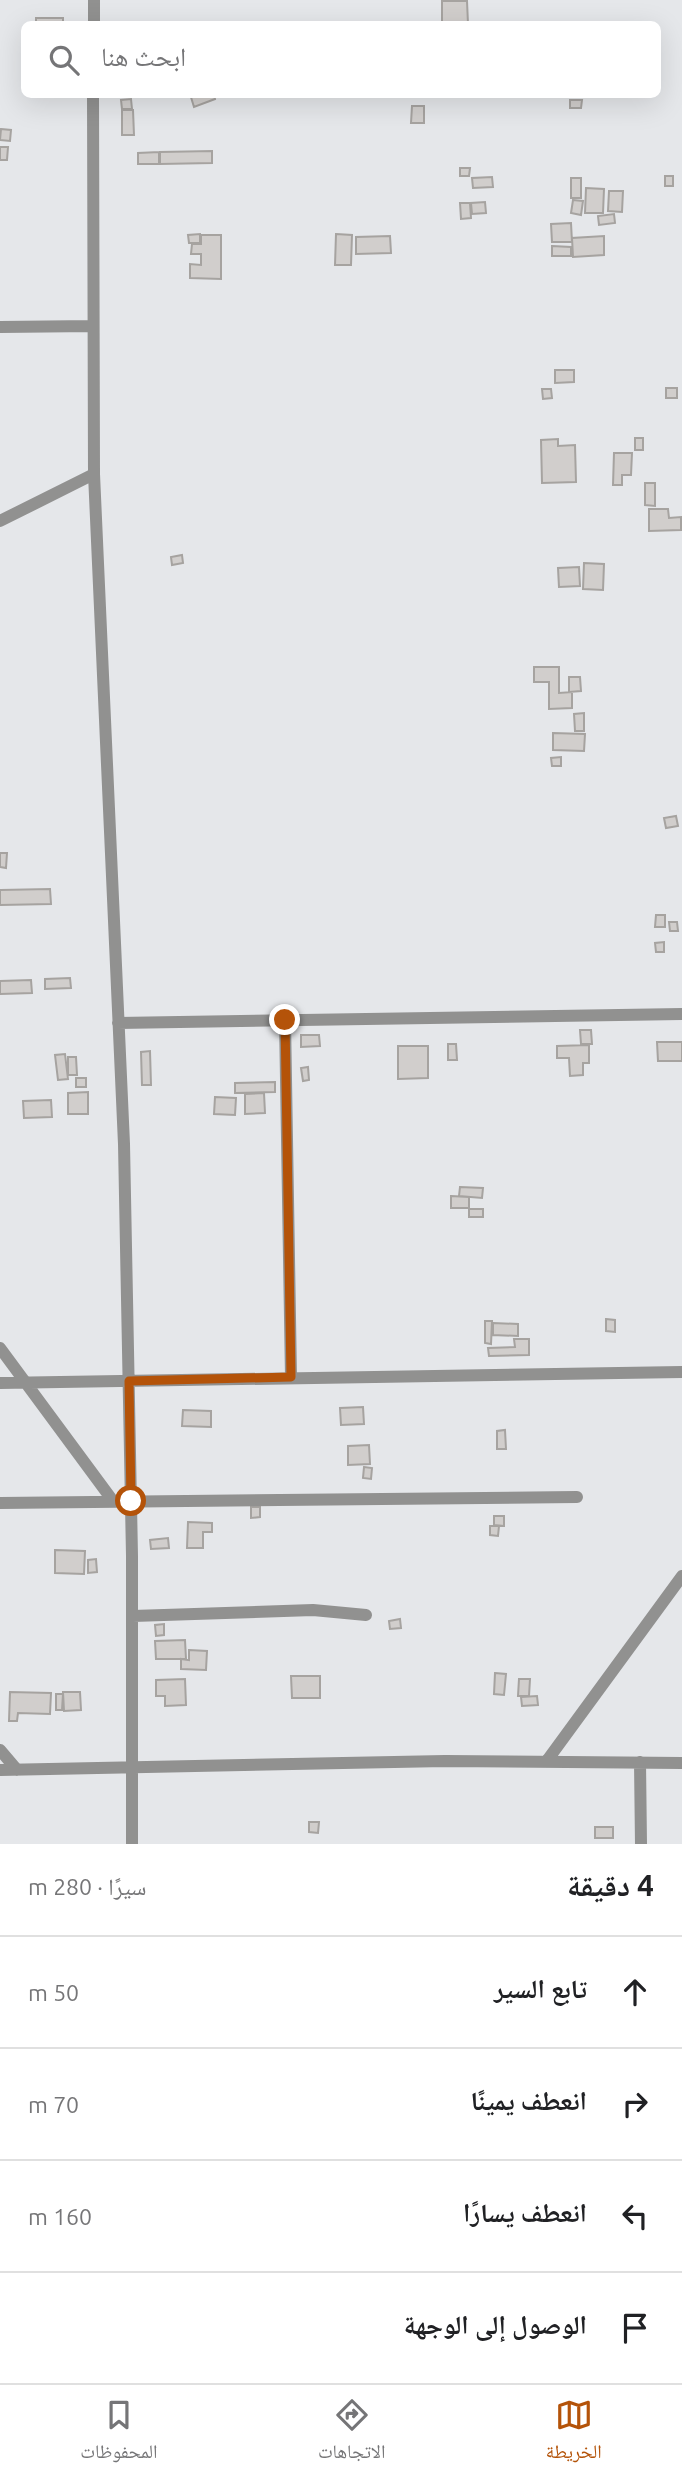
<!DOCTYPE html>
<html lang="ar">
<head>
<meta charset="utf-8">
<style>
	:root { --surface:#fff; --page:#f6f6f6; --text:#202124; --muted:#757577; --line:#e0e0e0; --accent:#b45309 }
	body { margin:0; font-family:Ubuntu,"Noto Naskh Arabic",sans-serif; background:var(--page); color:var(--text); direction:rtl }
	.stop { position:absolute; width:21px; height:21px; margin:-16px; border:5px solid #b45309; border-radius:50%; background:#fff }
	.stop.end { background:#b45309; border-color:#fff; box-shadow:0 2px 7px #0008 }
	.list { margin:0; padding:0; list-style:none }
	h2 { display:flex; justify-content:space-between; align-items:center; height:91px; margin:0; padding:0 28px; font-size:30px }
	h2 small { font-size:23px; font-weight:400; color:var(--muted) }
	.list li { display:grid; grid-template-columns:46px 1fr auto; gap:21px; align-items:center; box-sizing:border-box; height:112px; padding:0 28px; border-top:2px solid var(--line) }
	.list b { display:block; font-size:26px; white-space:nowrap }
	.list em { font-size:23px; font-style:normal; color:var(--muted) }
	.icon { flex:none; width:38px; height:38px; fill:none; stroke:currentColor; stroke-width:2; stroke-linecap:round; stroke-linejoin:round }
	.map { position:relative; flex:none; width:682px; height:1844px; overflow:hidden; direction:ltr }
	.search { position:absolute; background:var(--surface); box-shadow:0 7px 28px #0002; left:21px; right:21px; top:21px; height:77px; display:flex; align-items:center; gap:18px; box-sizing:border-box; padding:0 24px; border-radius:10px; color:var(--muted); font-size:26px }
	.sheet { height:539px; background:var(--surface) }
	nav { display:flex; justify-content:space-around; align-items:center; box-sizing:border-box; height:98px; border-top:2px solid var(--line); background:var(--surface); font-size:19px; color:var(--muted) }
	nav a { display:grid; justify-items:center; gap:4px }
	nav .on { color:var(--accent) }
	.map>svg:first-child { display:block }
</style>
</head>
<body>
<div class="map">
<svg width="682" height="1844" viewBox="0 0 682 1844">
	<rect width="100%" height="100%" fill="#e5e7ea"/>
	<path fill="#d1cecc" stroke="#a6a3a0" stroke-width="2" d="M442,1H467L468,24H442Z
		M36,18H63V24H36Z
		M190,94H214L215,99L194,107Z
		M131,99L132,109H122L121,100Z
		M570,100H582L581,108H570Z
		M412,106H424V123H411Z
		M122,110H133L134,135H122Z
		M1,129L11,130L10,141L0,140Z
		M0,147H8L7,160H0Z
		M212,151V163L160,164V152Z
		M159,152V164H138V153Z
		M460,168H470L469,176H460Z
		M665,176H673V186H665Z
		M492,177L493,187L473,188L472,178Z
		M571,178H581V198H571Z
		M586,188L604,189L603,213H585Z
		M609,191H623L622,212L608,211Z
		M573,200L583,201L581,215L571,213Z
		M485,202L486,213L472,214L471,203Z
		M460,203H470L471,218L461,219Z
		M614,214L615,223L599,225L598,216Z
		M571,223L572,242H552L551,224Z
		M200,234V243H189L188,235Z
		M336,234L352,235L351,265H335Z
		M201,235H221V279L190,278V264L201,265V254H191L192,244H201Z
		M390,236L391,253L356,254V237Z
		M604,236V255L573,257L572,238Z
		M552,246L571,247V256H552Z
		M555,370H574V382L555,383Z
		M666,388H677V398H666Z
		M542,389H551L552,398L543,399Z
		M635,438H643V450H635Z
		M558,439V446L575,445L576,482L542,483L541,440Z
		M614,453H632L631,475H622V485H613Z
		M645,483H655V506L645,505Z
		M649,509H668L669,518L681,517V530L649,531Z
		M182,555L183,563L172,565L171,557Z
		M584,563L604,564L603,590L583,589Z
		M579,567L580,586L559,587L558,568Z
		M534,667H559V693L572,692V708L549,709V682H534Z
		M569,677H580L581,691L569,692Z
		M584,713V731H575L574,714Z
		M553,733L585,734L584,751L553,750Z
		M561,757V766H552L551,758Z
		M676,816L678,826L666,828L664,818Z
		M0,853H7L6,868L0,867Z
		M50,889L51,904L0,905V890Z
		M656,915H665V927H655Z
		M669,922H677L678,931H670Z
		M664,942V952H656L655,943Z
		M70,978L71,988L45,989V979Z
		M31,980L32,993L0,994V981Z
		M580,1030H591L592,1044H581Z
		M301,1035H319L320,1046L301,1047Z
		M657,1042H682V1061H658Z
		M448,1044H456L457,1060H448Z
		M589,1045V1063H583V1075L570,1076L569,1058H557V1046Z
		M398,1046H428V1078L398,1079Z
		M150,1051L151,1085H142L141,1052Z
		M65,1054L68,1079L58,1080L55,1055Z
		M68,1057H76L77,1075H68Z
		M308,1067L309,1080L303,1081L301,1068Z
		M76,1078H86V1087H76Z
		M275,1082V1092L235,1093V1083Z
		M88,1092V1114H68V1093Z
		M264,1093L265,1113L245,1114V1094Z
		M215,1097L236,1098L235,1115L214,1114Z
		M51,1100L52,1117L24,1118L23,1101Z
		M460,1187L483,1188L482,1198L459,1196Z
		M451,1196L469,1197V1208H451Z
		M469,1209H483V1217H469Z
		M606,1319L615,1320V1332L606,1331Z
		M485,1321H492L491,1344L485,1343Z
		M493,1323L518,1324V1336L493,1335Z
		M514,1339H529V1355L489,1356L488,1348L515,1347Z
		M363,1407L364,1424L341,1425L340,1408Z
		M183,1410L211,1411V1427L182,1426Z
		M505,1430L506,1449H497V1431Z
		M369,1445L370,1464L348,1465V1446Z
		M364,1467L372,1468L371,1479L363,1478Z
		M251,1507H260V1517L251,1518Z
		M494,1516H504V1526L494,1525Z
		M188,1522L212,1523V1532H203V1548H187Z
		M490,1526H499L498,1536L490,1535Z
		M168,1538L169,1548L151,1549L150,1540Z
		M55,1550L85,1551L84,1574L55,1573Z
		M96,1559L97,1572L88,1573V1560Z
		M400,1619L401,1628L390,1629L389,1621Z
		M164,1624V1635L156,1636L155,1625Z
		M185,1640L186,1659H156L155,1641Z
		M189,1650L207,1651L206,1670L181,1669V1659L189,1660Z
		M495,1673L506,1674L504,1695L494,1694Z
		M291,1676H320V1698H292Z
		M185,1679L186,1705L165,1706V1696H156V1680Z
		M519,1679H530L529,1696H518Z
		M10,1692L51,1693L50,1714L18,1713L17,1721H9Z
		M63,1692H80L81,1710L64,1711Z
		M56,1694H63L62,1710H56Z
		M537,1696L538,1705L522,1706L521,1697Z
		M309,1822H319L318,1833L309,1832Z
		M595,1827H613V1838H595Z"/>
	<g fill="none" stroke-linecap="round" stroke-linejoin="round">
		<path stroke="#919190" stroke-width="12" d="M94,24V0
			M93,94L94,474L124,1144L132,1556V1844
			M0,327L93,326
			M0,521L94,474
			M285,1020L291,1377
			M118,1023L682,1014
			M0,1348L113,1501
			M0,1383L682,1372
			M0,1503L577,1497
			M133,1616L313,1610L366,1615
			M0,1750L17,1770
			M546,1762L682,1576
			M640,1762L641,1844
			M0,1770L445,1761L682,1763"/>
	</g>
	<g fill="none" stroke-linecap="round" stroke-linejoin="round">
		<path stroke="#b45309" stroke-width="9" d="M131,1501L129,1381L291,1377L285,1020"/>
	</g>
</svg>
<div class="stop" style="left:131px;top:1501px"></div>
<div class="stop end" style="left:285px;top:1020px"></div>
<div class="search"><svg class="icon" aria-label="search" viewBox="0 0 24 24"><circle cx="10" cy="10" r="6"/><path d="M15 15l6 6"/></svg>ابحث هنا</div>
</div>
<section class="sheet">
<h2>4 دقيقة<small>سيرًا · 280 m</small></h2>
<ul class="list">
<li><svg class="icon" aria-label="ahead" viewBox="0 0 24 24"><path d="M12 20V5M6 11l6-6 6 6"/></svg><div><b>تابع السير</b></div><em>50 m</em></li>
<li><svg class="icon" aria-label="right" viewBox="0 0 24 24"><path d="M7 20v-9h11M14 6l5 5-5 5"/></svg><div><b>انعطف يمينًا</b></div><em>70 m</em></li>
<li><svg class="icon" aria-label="left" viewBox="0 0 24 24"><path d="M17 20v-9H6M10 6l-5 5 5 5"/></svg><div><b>انعطف يسارًا</b></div><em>160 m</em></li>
<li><svg class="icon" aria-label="arrive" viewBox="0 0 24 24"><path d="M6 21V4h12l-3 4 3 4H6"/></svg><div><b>الوصول إلى الوجهة</b></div></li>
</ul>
</section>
<nav>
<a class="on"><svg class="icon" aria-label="map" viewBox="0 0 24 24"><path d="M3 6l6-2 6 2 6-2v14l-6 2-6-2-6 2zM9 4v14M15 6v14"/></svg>الخريطة</a>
<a><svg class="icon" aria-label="directions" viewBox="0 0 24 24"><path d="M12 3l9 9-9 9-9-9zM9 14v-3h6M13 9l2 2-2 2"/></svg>الاتجاهات</a>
<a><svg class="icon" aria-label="saved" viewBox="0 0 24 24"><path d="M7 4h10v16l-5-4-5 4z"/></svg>المحفوظات</a>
</nav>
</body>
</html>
